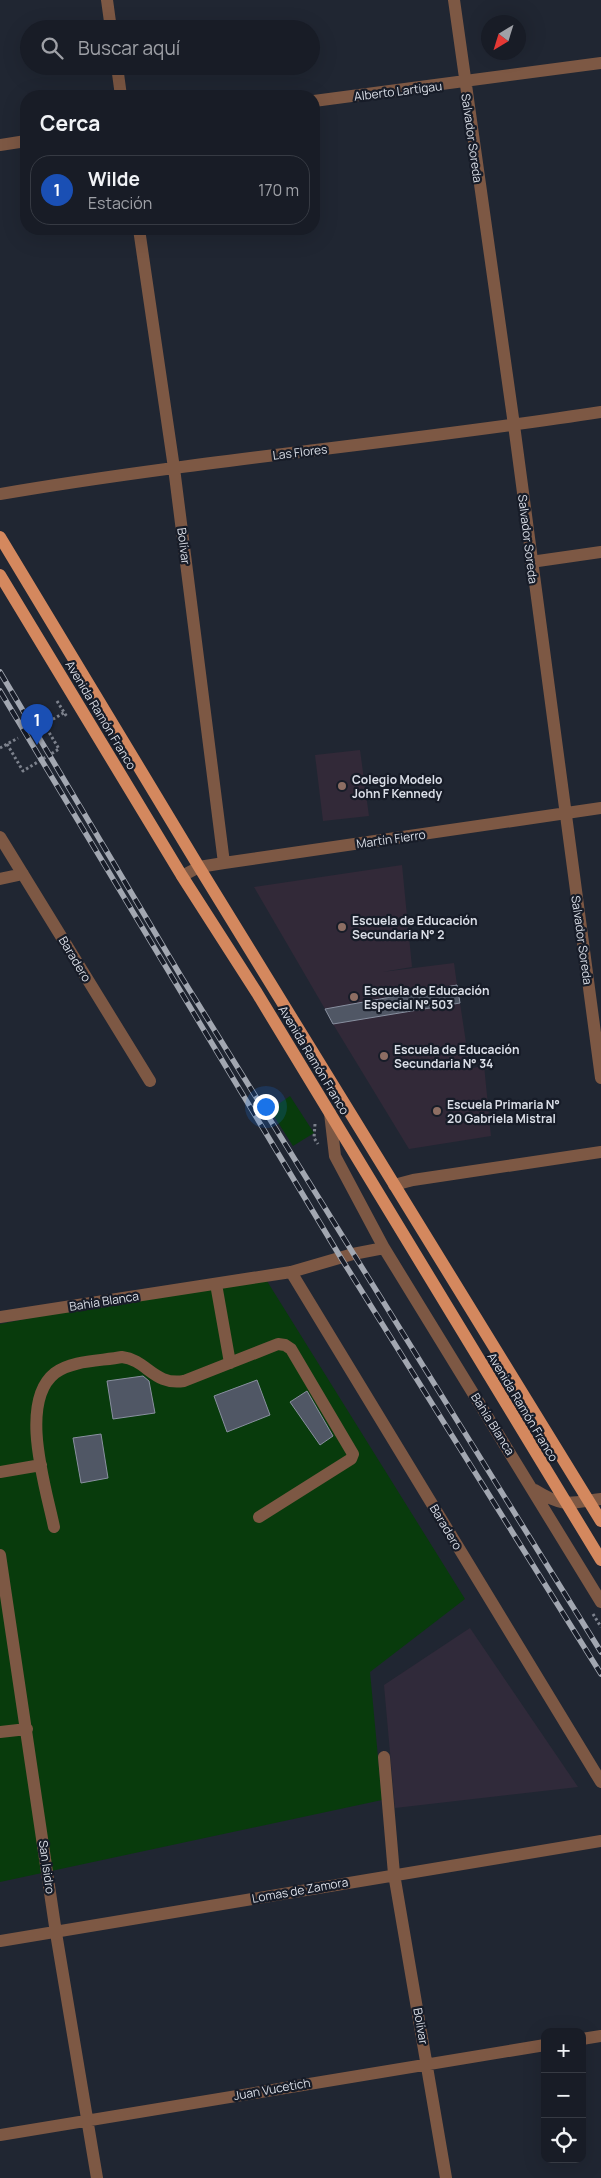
<!DOCTYPE html>
<html lang="es">
<head>
<meta charset="utf-8">
<style>
	:root { --surface:#181c26; --page:#21252e; --text:#f1f3f6; --muted:#9fa1a7; --line:#363a43; --accent:#efa377 }
	body { margin:0; font-family:Manrope,sans-serif; background:var(--page); color:var(--text) }
	.controls { position:absolute; right:15px; bottom:15px; display:grid; overflow:hidden; border-radius:10px; box-shadow:0 5px 20px #0002 }
	.controls button { width:45px; height:45px; display:grid; place-items:center; padding:0; border:0; border-bottom:1px solid var(--line); background:var(--surface); color:var(--text); font:25px sans-serif }
	.compass { position:absolute; left:481px; top:15px; width:45px; height:45px; border-radius:50%; background:var(--surface); box-shadow:0 5px 20px #0002; rotate:218deg }
	.you { position:absolute; left:265px; top:1106px; width:18px; height:18px; margin:-12px; border:4px solid #fff; border-radius:50%; background:#1a73e8; box-shadow:0 0 0 8px #1a73e833 }
	.badge { display:grid; place-items:center; width:32px; height:32px; border-radius:50%; background:var(--accent); color:#fff; font-size:16px; font-weight:700 }
	.pin { position:absolute; translate:-50% -41px; filter:drop-shadow(0 1px 2px #0008) }
	.pin::after { content:''; position:absolute; top:26px; width:18px; height:15px; background:inherit; clip-path:polygon(0 0,100% 0,50% 100%) }
	.list { margin:0; padding:0; list-style:none }
	h2 { display:flex; justify-content:space-between; align-items:center; height:65px; margin:0; padding:0 20px; font-size:21px }
	h2 small { font-size:16px; font-weight:400; color:var(--muted) }
	.list li { display:grid; grid-template-columns:32px 1fr auto; gap:15px; align-items:center; box-sizing:border-box; height:70px; margin:0 10px 10px; padding:0 10px; border:1px solid var(--line); border-radius:20px }
	.list b { display:block; font-size:19px; white-space:nowrap }
	.list p { margin:0; font-size:16px; white-space:nowrap; color:var(--muted) }
	.list em { font-size:16px; font-style:normal; color:var(--muted) }
	.icon { flex:none; width:28px; height:28px; fill:none; stroke:currentColor; stroke-width:2; stroke-linecap:round; stroke-linejoin:round }
	.map { position:relative; flex:none; width:601px; height:2178px; overflow:hidden }
	.search { position:absolute; background:var(--surface); box-shadow:0 5px 20px #0002; left:20px; top:20px; width:300px; height:55px; display:flex; align-items:center; gap:12px; box-sizing:border-box; padding:0 18px; border-radius:28px; color:var(--muted); font-size:19px }
	.panel { position:absolute; background:var(--surface); box-shadow:0 5px 20px #0002; left:20px; top:90px; width:300px; height:145px; border-radius:20px }
	.map>svg:first-child { display:block }
</style>
</head>
<body>
<div class="map">
<svg width="601" height="2178" viewBox="0 0 601 2178">
	<rect width="100%" height="100%" fill="#202632"/>
	<path fill="#322938" d="M360,750L369,816L323,821L315,755Z
		M402,865L412,967L382,972L454,963L457,985L325,1009L254,887Z
		M460,1003L470,1069L484,1065L491,1136L409,1149L333,1024Z"/>
	<path fill="#302a3a" d="M470,1628L578,1787L395,1808L384,1685Z"/>
	<path fill="#083b0c" d="M290,1096L314,1133L293,1146L270,1110Z
		M262,1273L465,1599L370,1672L382,1800L0,1882V1324Z"/>
	<path fill="#505765" stroke="#8990a0" d="M457,985L460,1003L333,1024L325,1009Z
		M143,1376L149,1381L155,1413L113,1419L107,1381Z
		M257,1380L270,1415L227,1432L214,1396Z
		M307,1391L333,1436L320,1445L290,1402Z
		M101,1434L108,1478L81,1483L73,1438Z"/>
	<g fill="none" stroke-linecap="round" stroke-linejoin="round">
		<path stroke="#7c818c" stroke-width="3" stroke-dasharray="2.5 2.5" stroke-linecap="butt" d="M57,701L67,717
			M40,727L65,712
			M7,744L23,771L59,749L44,724
			M0,748L18,738
			M315,1124L314,1138L318,1144
			M593,1614L601,1627"/>
		<path stroke="#7d5844" stroke-width="12" d="M107,0L111,29
			M454,0L514,425L601,1078
			M117,66L121,96
			M314,101L601,63
			M0,145L26,141
			M139,229L174,468L224,863
			M0,494C199,460 401,443 601,412
			M531,562L601,552
			M0,837L150,1081
			M182,876L199,867L224,863L601,808
			M0,879L23,874
			M330,1113L335,1156L384,1248L601,1602
			M394,1185L413,1180L601,1152
			M291,1272L601,1782
			M216,1284L230,1363
			M0,1317L291,1272L353,1254L384,1248
			M0,1472L41,1465
			M535,1490C564,1508 569,1503 601,1499
			M54,1527C46,1488 18,1402 55,1373C72,1360 102,1361 122,1357C147,1360 154,1386 184,1381L278,1344L285,1345L291,1349L353,1454L351,1459L259,1517
			M0,1555L56,1933L97,2178
			M0,1732L27,1729
			M384,1757L394,1874L446,2178
			M0,1941L601,1841
			M582,2039L601,2036
			M0,2135L545,2045"/>
		<path stroke="#d4885e" stroke-width="12" d="M0,537L199,867L601,1521
			M0,575L182,876L257,993L601,1560"/>
		<g stroke="#a2a7b1" stroke-width="5.5">
			<path id="rail" d="M0,672L182,978L601,1652
				M0,691L341,1258L601,1674"/>
		</g>
		<use href="#rail" stroke="#171c28" stroke-width="4" stroke-dasharray="11" stroke-linecap="butt"/>
	</g>
	<g fill="#8d6e63" stroke="#171c28" stroke-width="2">
		<circle cx="342" cy="786" r="5"/>
		<circle cx="342" cy="927" r="5"/>
		<circle cx="354" cy="997" r="5"/>
		<circle cx="384" cy="1056" r="5"/>
		<circle cx="437" cy="1111" r="5"/>
	</g>
	<g text-anchor="middle" dominant-baseline="central" stroke-width="4.5" stroke-linejoin="round" paint-order="stroke">
		<g font-size="12" fill="#dadee7" stroke="#171c28">
			<text transform="translate(398 91) rotate(-7)">Alberto Lartigau</text>
			<text transform="translate(472 138) rotate(82)">Salvador Soreda</text>
			<text transform="translate(300 452) rotate(-7)">Las Flores</text>
			<text transform="translate(528 539) rotate(83)">Salvador Soreda</text>
			<text transform="translate(184 546) rotate(83)">Bolívar</text>
			<text transform="translate(101 715) rotate(59)">Avenida Ramón Franco</text>
			<text transform="translate(391 839) rotate(-8)">Martín Fierro</text>
			<text transform="translate(582 940) rotate(82)">Salvador Soreda</text>
			<text transform="translate(75 959) rotate(59)">Baradero</text>
			<text transform="translate(314 1060) rotate(59)">Avenida Ramón Franco</text>
			<text transform="translate(104 1301) rotate(-9)">Bahía Blanca</text>
			<text transform="translate(523 1407) rotate(59)">Avenida Ramón Franco</text>
			<text transform="translate(493 1424) rotate(58)">Bahía Blanca</text>
			<text transform="translate(446 1527) rotate(59)">Baradero</text>
			<text transform="translate(47 1867) rotate(82)">San Isidro</text>
			<text transform="translate(300 1890) rotate(-10)">Lomas de Zamora</text>
			<text transform="translate(421 2026) rotate(80)">Bolívar</text>
			<text transform="translate(272 2089) rotate(-10)">Juan Vucetich</text>
		</g>
		<g font-size="12" font-weight="bold" fill="#dadee7" stroke="#171c28" text-anchor="start">
			<text x="352" y="779">Colegio Modelo<tspan x="352" dy="14">John F Kennedy</tspan></text>
			<text x="352" y="920">Escuela de Educación<tspan x="352" dy="14">Secundaria N° 2</tspan></text>
			<text x="364" y="990">Escuela de Educación<tspan x="364" dy="14">Especial N° 503</tspan></text>
			<text x="394" y="1049">Escuela de Educación<tspan x="394" dy="14">Secundaria N° 34</tspan></text>
			<text x="447" y="1104">Escuela Primaria N°<tspan x="447" dy="14">20 Gabriela Mistral</tspan></text>
		</g>
	</g>
</svg>
<div class="controls">
<button>+</button>
<button>−</button>
<button><svg class="icon" aria-label="locate" viewBox="0 0 24 24"><circle cx="12" cy="12" r="6"/><path d="M12 2v4M12 18v4M2 12h4M18 12h4"/></svg></button>
</div>
<svg class="compass" viewBox="-18 -18 36 36"><path d="M0-13l5 13h-10z" fill="#e53935"/><path d="M0 13l5-13h-10z" fill="#9fa1a7"/></svg>
<div class="you"></div>
<div class="pin badge" style="left:37px;top:745px;background:#1a4fb4">1</div>
<div class="search"><svg class="icon" aria-label="search" viewBox="0 0 24 24"><circle cx="10" cy="10" r="6"/><path d="M15 15l6 6"/></svg>Buscar aquí</div>
<section class="panel">
<h2>Cerca<small></small></h2>
<ul class="list">
<li><span class="badge" style="background:#1a4fb4">1</span><div><b>Wilde</b><p>Estación</p></div><em>170 m</em></li>
</ul>
</section>
</div>
</body>
</html>
